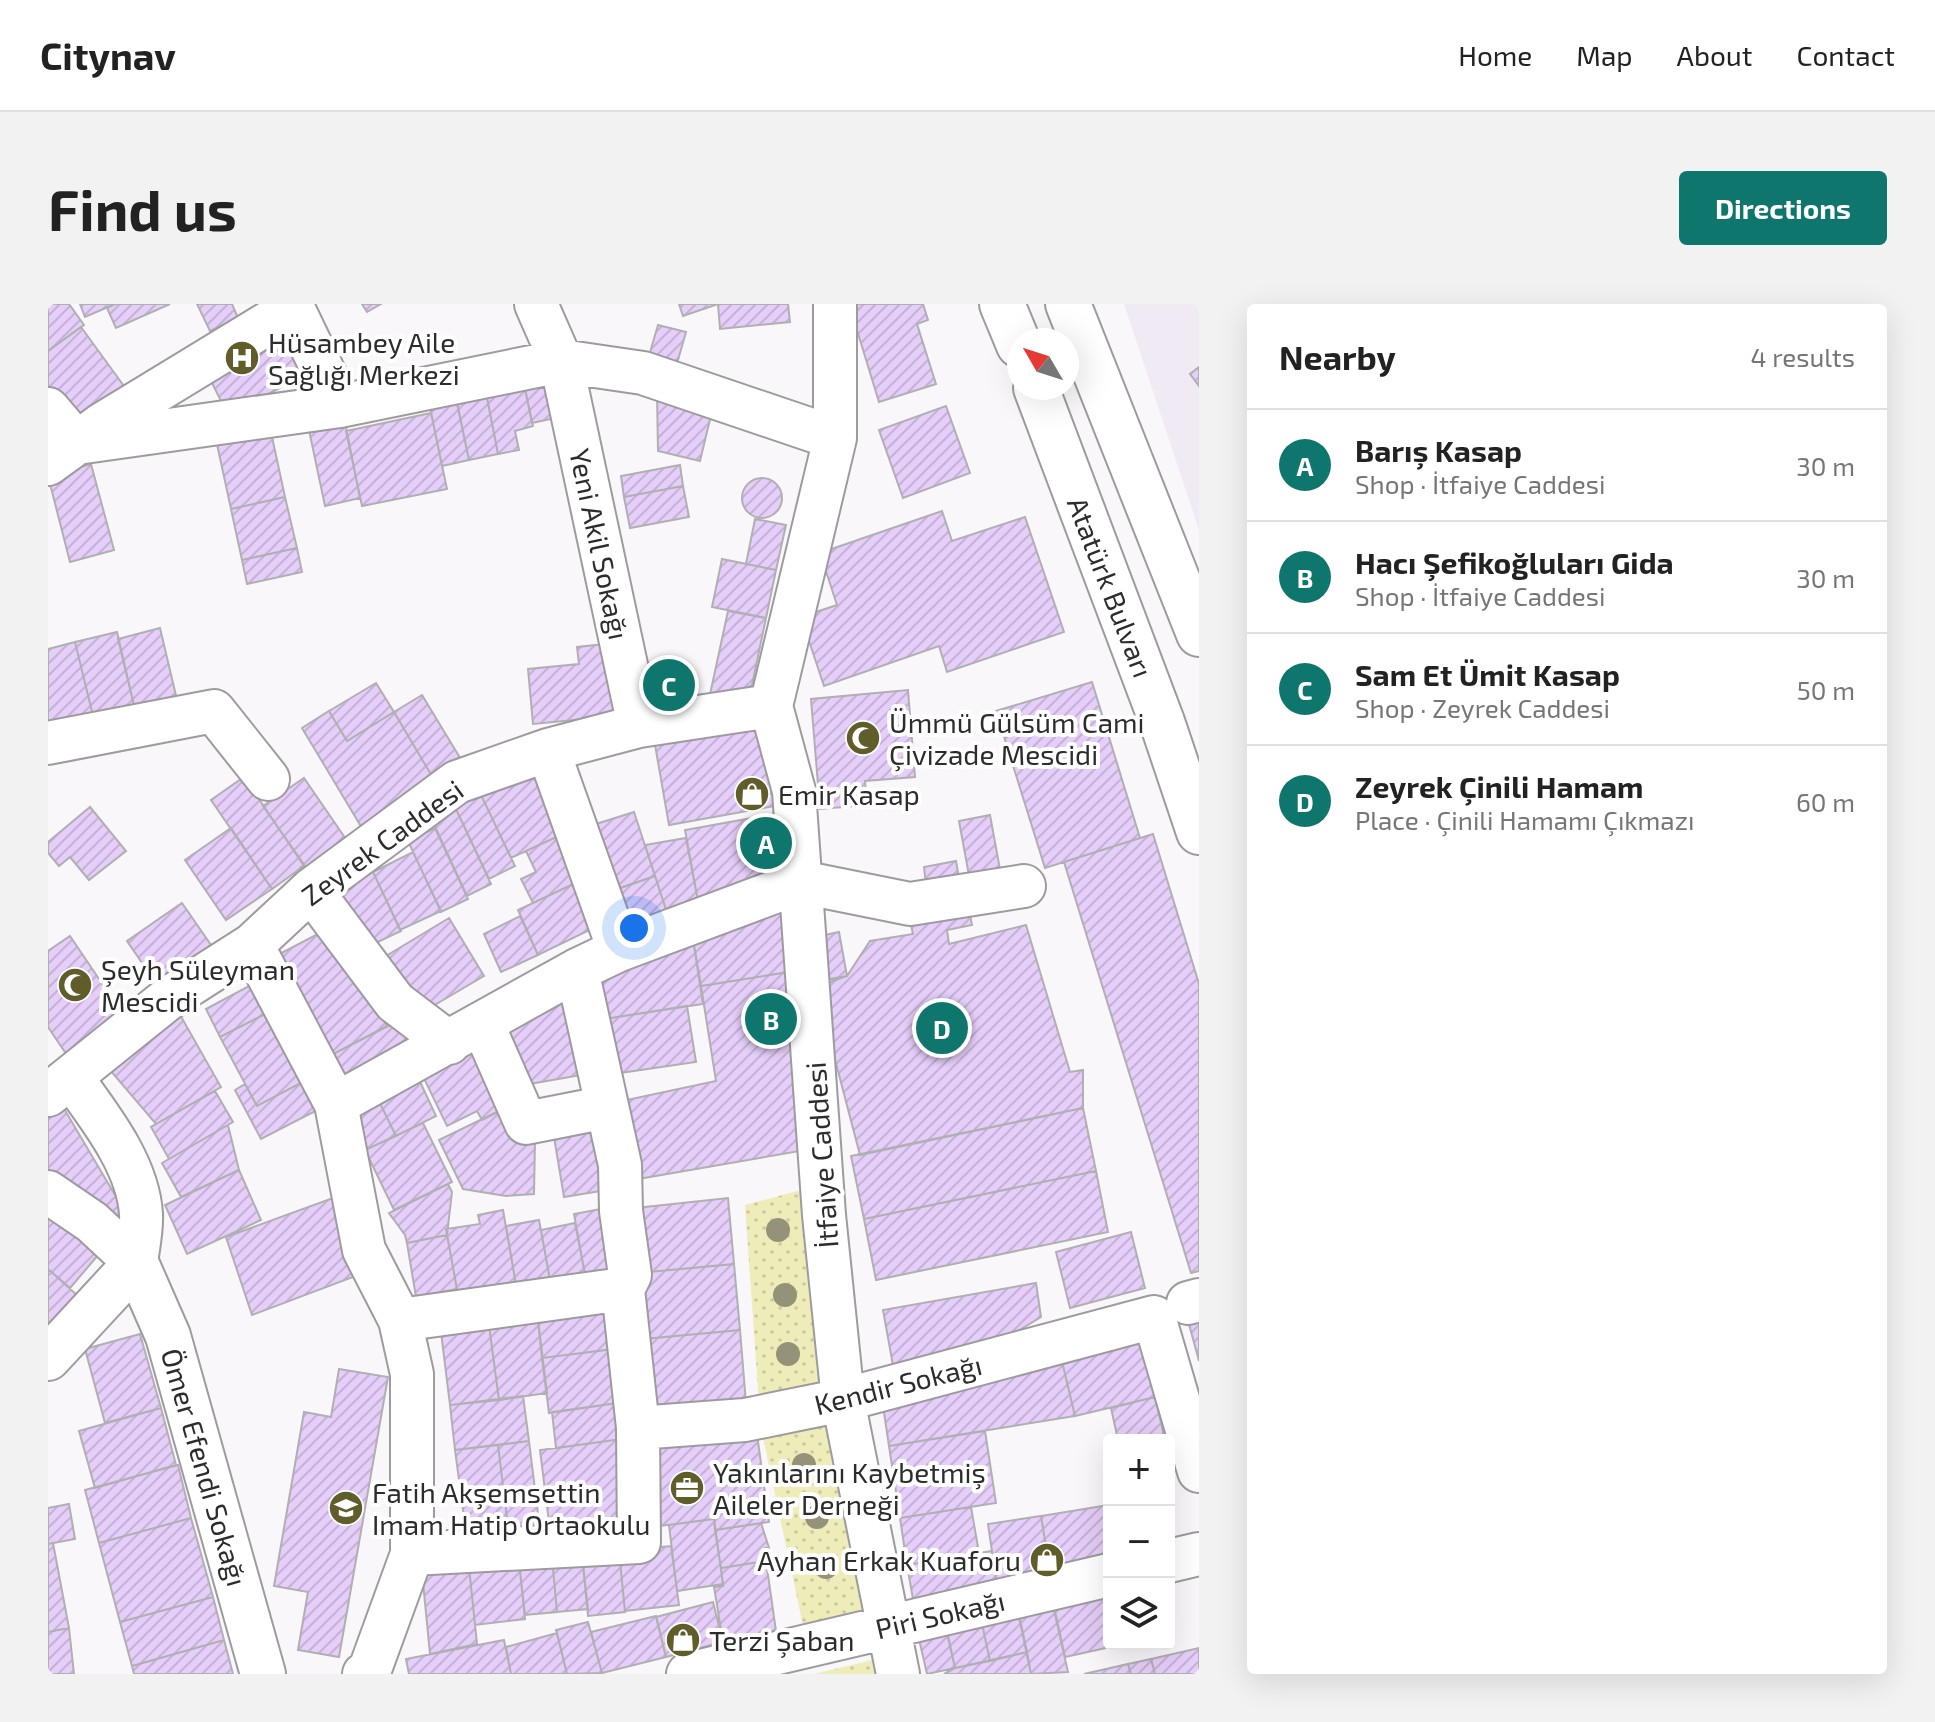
<!DOCTYPE html>
<html lang="en">
<head>
<meta charset="utf-8">
<style>
	:root { --surface:#fff; --page:#f2f2f2; --text:#222; --muted:#767676; --line:#e0e0e0; --accent:#0f766e }
	body { margin:0; font-family:"Exo 2",sans-serif; background:var(--page); color:var(--text) }
	.controls { position:absolute; right:24px; bottom:24px; display:grid; overflow:hidden; border-radius:8px; box-shadow:0 8px 32px #0002 }
	.controls button { width:72px; height:72px; display:grid; place-items:center; padding:0; border:0; border-bottom:2px solid var(--line); background:var(--surface); color:var(--text); font:40px sans-serif }
	.compass { position:absolute; left:959px; top:24px; width:72px; height:72px; border-radius:50%; background:var(--surface); box-shadow:0 8px 32px #0002; rotate:309deg }
	.you { position:absolute; left:586px; top:624px; width:28px; height:28px; margin:-20px; border:6px solid #fff; border-radius:50%; background:#1a73e8; box-shadow:0 0 0 12px #1a73e833 }
	.badge { display:grid; place-items:center; width:52px; height:52px; border-radius:50%; background:var(--accent); color:#fff; font-size:26px; font-weight:700 }
	.pin { position:absolute; translate:-50% -50%; border:4px solid #fff; box-shadow:0 2px 8px #0006 }
	.list { margin:0; padding:0; list-style:none }
	h2 { display:flex; justify-content:space-between; align-items:center; height:104px; margin:0; padding:0 32px; font-size:34px }
	h2 small { font-size:26px; font-weight:400; color:var(--muted) }
	.list li { display:grid; grid-template-columns:52px 1fr auto; gap:24px; align-items:center; box-sizing:border-box; height:112px; padding:0 32px; border-top:2px solid var(--line) }
	.list b { display:block; font-size:30px; white-space:nowrap }
	.list p { margin:0; font-size:26px; white-space:nowrap; color:var(--muted) }
	.list em { font-size:26px; font-style:normal; color:var(--muted) }
	.icon { flex:none; width:44px; height:44px; fill:none; stroke:currentColor; stroke-width:2; stroke-linecap:round; stroke-linejoin:round }
	.map { position:relative; flex:none; width:1151px; height:1370px; overflow:hidden; border-radius:8px }
	header { display:flex; align-items:center; gap:48px; box-sizing:border-box; height:112px; padding:0 40px; background:var(--surface); border-bottom:2px solid var(--line) }
	header strong { font-size:38px }
	nav { display:flex; gap:44px; margin-inline-start:auto; font-size:28px }
	.intro { display:flex; align-items:center; justify-content:space-between; box-sizing:border-box; height:192px; padding:0 48px }
	h1 { margin:0; font-size:56px }
	.button { padding:20px 36px; border-radius:8px; background:var(--accent); color:#fff; font-size:28px; font-weight:700 }
	main { display:flex; gap:48px; padding:0 48px }
	aside { flex:1; background:var(--surface); border-radius:8px; box-shadow:0 8px 32px #0002 }
	.map>svg:first-child { display:block }
</style>
</head>
<body>
<header>
<strong>Citynav</strong>
<nav><a>Home</a><a>Map</a><a>About</a><a>Contact</a></nav>
</header>
<div class="intro"><h1>Find us</h1><a class="button">Directions</a></div>
<main>
<div class="map">
<svg width="1151" height="1370" viewBox="0 0 1151 1370">
	<defs>
		<pattern id="grass-dots" width="8" height="8" patternUnits="userSpaceOnUse" patternTransform="scale(2)"><rect width="8" height="8" fill="#eeecb9"/><path d="M2 2h.1M6 6h.1" fill="none" stroke="#cccb9f" stroke-width="1.8" stroke-linecap="round"/></pattern>
		<pattern id="building-hatch" width="6" height="6" patternUnits="userSpaceOnUse" patternTransform="scale(2)"><rect width="6" height="6" fill="#e5cef9"/><path d="M-1 1l2-2M0 6l6-6M5 7l2-2" fill="none" stroke="#c5b1d6"/></pattern>
	</defs>
	<rect width="100%" height="100%" fill="#f9f7fa"/>
	<path fill="#efeaf4" d="M1076,0H1151V226Z"/>
	<path fill="url(#grass-dots)" d="M757,885L782,1082L711,1099L697,901Z
		M787,1113L828,1310L756,1326L714,1129Z
		M829,1355L833,1370H766Z"/>
	<path fill="url(#building-hatch)" stroke="#b0afb1" stroke-width="2" d="M0,0H21L36,21L0,47Z
		M32,0H67L37,13Z
		M67,0H122L68,24L59,4Z
		M149,0H184L190,14L162,27Z
		M314,0H333L319,8Z
		M631,0H670L635,12Z
		M670,0H740L742,18L672,25Z
		M801,0H875L880,16L869,20L888,80L831,98Z
		M610,21L638,28L626,70L598,62Z
		M33,23L81,89L26,129L0,93V47Z
		M232,27L255,72L180,111L157,65Z
		M1151,63V82L1142,70Z
		M475,75L485,122L467,127L471,146L450,150L437,83Z
		M505,79L512,113L484,119L477,85Z
		M438,89L450,150L421,156L408,95Z
		M609,90L665,103L652,157L610,147Z
		M409,98L421,156L394,162L382,103Z
		M898,102L922,169L855,194L831,126Z
		M383,109L399,185L314,202L298,127Z
		M297,118L312,194L277,202L261,126Z
		M221,119L237,193L183,205L167,131Z
		M43,160L66,246L22,258L0,172Z
		M632,161L635,182L576,193L573,172Z
		M694 194a20 20 0 1 1 40 0a20 20 0 1 1-40 0Z
		M635,182L641,213L582,224L576,193Z
		M237,193L249,244L194,256L183,205Z
		M894,207L904,237L977,213L1016,328L899,368L891,342L776,382L753,313L789,301L772,249Z
		M707,215L738,221L728,266L698,260Z
		M249,244L254,268L199,280L194,256Z
		M674,255L728,266L718,314L664,303Z
		M680,307L718,314L704,381L676,398L661,395Z
		M112,324L130,400L88,410L70,335Z
		M69,328L88,410L47,420L27,338Z
		M27,338L47,420L0,432V345Z
		M566,339L568,412L485,420L480,365L531,360L529,343Z
		M641,369L643,399L594,403L591,373Z
		M1044,378L1092,534L997,564L948,407Z
		M328,379L346,408L299,437L281,407Z
		M860,386L867,473L817,477L819,501L772,505L763,395Z
		M374,391L417,462L388,479L346,408Z
		M281,407L299,437L346,408L388,479L314,524L254,424Z
		M711,416L727,502L621,521L606,435Z
		M485,467L515,530L463,554L433,491Z
		M196,473L256,562L224,585L163,496Z
		M256,474L302,541L262,569L215,502Z
		M433,491L467,562L441,575L407,503Z
		M42,503L78,547L41,576L22,553L11,562L0,549V538Z
		M407,503L443,580L419,592L383,514Z
		M586,508L607,572L566,586L545,521Z
		M732,509L742,566L652,608L637,526Z
		M942,511L953,571L922,577L911,517Z
		M183,524L224,585L178,616L137,556Z
		M387,524L420,595L393,608L360,537Z
		M515,530L536,575L485,599L473,575L488,568L478,547Z
		M1105,530L1151,680V967L1143,969L1016,558Z
		M638,534L652,608L622,618L597,541Z
		M365,548L393,607L352,626L325,568Z
		M908,557L911,574L878,580L876,563Z
		M325,568L353,627L315,645L288,586Z
		M607,572L622,618L582,632L567,586Z
		M536,575L556,619L490,651L470,606Z
		M736,594L747,667L653,682L645,635Z
		M134,599L163,641L108,679L79,637Z
		M920,601L924,621L899,626L901,640L978,621L1022,768L1035,766V804L812,851L768,683L799,672L822,637L865,630L861,612Z
		M472,612L490,651L453,668L436,630Z
		M401,614L436,672L373,709L338,652Z
		M287,621L339,722L272,757L220,656Z
		M791,628L799,672L770,677L763,634Z
		M22,632L78,715L21,754L0,723V647Z
		M645,635L655,700L550,716L540,675Z
		M747,667L769,844L590,875L574,797L668,777L653,682Z
		M216,674L231,703L172,733L158,705Z
		M524,689L539,770L470,782L460,722Z
		M639,702L648,758L558,771L550,716Z
		M231,703L266,772L209,802L172,733Z
		M131,709L173,783L108,820L56,759Z
		M350,717L368,751L301,786L283,751Z
		M431,733L464,801L434,816L429,807L399,822L370,762Z
		M368,769L388,812L348,832L327,789Z
		M266,772L281,800L213,835L187,786L197,780L209,802Z
		M167,787L185,818L121,855L103,823Z
		M327,789L348,832L317,846L297,803Z
		M12,798L80,913L67,921L0,876V805Z
		M461,802L487,836L486,890L458,892L415,885L391,836Z
		M1035,804L1048,867L816,915L803,852Z
		M375,819L404,878L346,906L317,846Z
		M554,819L565,885L516,893L505,827Z
		M180,821L191,866L133,893L114,859Z
		M191,866L213,916L139,950L117,901Z
		M1048,867L1060,928L828,976L816,915Z
		M400,880L404,888L399,931L359,939L357,931L341,909Z
		M285,894L313,970L204,1011L178,933Z
		M680,894L686,960L590,969L579,905Z
		M564,903L577,975L539,982L526,910Z
		M0,905L51,950L22,984L0,965Z
		M455,906L468,981L410,991L398,925L432,920L430,911Z
		M491,916L503,981L469,987L458,922Z
		M527,919L538,975L503,982L493,926Z
		M1083,928L1097,984L1022,1004L1008,948Z
		M399,931L409,985L368,993L359,939Z
		M686,960L692,1026L596,1035L590,969Z
		M0,965L40,1001L0,1047Z
		M988,979L993,1013L925,1054L846,1067L835,1006Z
		M562,998L568,1045L494,1054L489,1008Z
		M489,1008L499,1089L451,1096L440,1014Z
		M1151,1010V1057L1139,1013Z
		M440,1014L451,1096L402,1101L392,1020Z
		M692,1026L698,1099L602,1108L596,1035Z
		M1092,1029L1107,1093L1027,1112L1012,1049Z
		M92,1030L113,1104L57,1119L37,1045Z
		M564,1045L570,1099L501,1109L494,1054Z
		M1012,1049L1027,1112L841,1142L834,1095Z
		M291,1065L340,1073L291,1353L250,1346L260,1288L226,1282L256,1108L283,1113Z
		M475,1092L481,1137L407,1146L402,1101Z
		M1107,1093L1117,1136H1070L1063,1104Z
		M570,1099L574,1135L508,1144L504,1108Z
		M113,1104L128,1161L47,1184L31,1127Z
		M937,1127L948,1199L852,1214L841,1142Z
		M709,1130L721,1218L667,1226L666,1215L605,1223L594,1146Z
		M574,1135L585,1216L502,1226L492,1146Z
		M481,1137L492,1226L461,1230L450,1141Z
		M450,1141L461,1230L419,1236L407,1146Z
		M130,1161L143,1214L51,1239L37,1186Z
		M21,1200L27,1235L0,1240V1204Z
		M1061,1201V1264L1003,1273L993,1212Z
		M923,1203L931,1249L859,1261L852,1214Z
		M993,1212L1003,1273L949,1282L940,1220Z
		M143,1214L165,1293L72,1318L51,1239Z
		M666,1215L675,1280L629,1287L621,1221Z
		M713,1219L721,1244H717L718,1257L673,1264L667,1226Z
		M5,1239L21,1324L0,1328V1240Z
		M623,1242L631,1301L577,1307L571,1247Z
		M571,1247L577,1308L540,1312L534,1251Z
		M944,1247L949,1282L865,1295L859,1261Z
		M534,1251L540,1305L509,1308L504,1254Z
		M504,1254L509,1308L477,1311L471,1258Z
		M718,1257L729,1334L675,1338L666,1283L675,1282L673,1264Z
		M471,1258L477,1315L427,1321L421,1263Z
		M421,1263L429,1340L382,1350L374,1268Z
		M1061,1286V1340H1076L1017,1353L1005,1298Z
		M165,1293L176,1336L84,1362L72,1318Z
		M1004,1297L1020,1368L983,1370L968,1299Z
		M665,1298L675,1338L618,1353L608,1313Z
		M970,1306L979,1348L942,1357L933,1315Z
		M608,1312L618,1353L554,1369L543,1328Z
		M933,1315L942,1357L907,1364L898,1322Z
		M540,1318L554,1369L519,1370L508,1326Z
		M21,1324L26,1370H0V1328Z
		M509,1329L519,1370H463L458,1343Z
		M899,1329L907,1364L879,1370L871,1335Z
		M176,1336L185,1370H86L84,1362Z
		M456,1336L463,1370H361L358,1355Z
		M1151,1344V1370H1107L1103,1355Z
		M979,1348L983,1370H896L907,1364Z
		M1103,1355L1107,1370H1083L1080,1360Z
		M1080,1360L1083,1370H1036Z"/>
	<g fill="none" stroke-linecap="round" stroke-linejoin="round">
		<g stroke="#9d9b9e" stroke-width="46">
			<path id="street" d="M243,0L292,102
				M488,0L513,57L591,422
				M787,0V134L723,402L746,487L776,911L795,1096L850,1370
				M0,105L29,139L53,121L245,4
				M0,160L29,139L292,102L513,57L595,69L787,134
				M0,439L166,407L220,475
				M500,446L571,646
				M263,586L347,698L401,739
				M204,641L288,800L316,946L352,1016L364,1070V1250L321,1368L316,1370
				M529,666L572,861L573,907L582,971L575,985
				M434,719L478,819L559,803
				M23,773C51,812 90,860 93,910C94,925 90,943 88,959
				M0,791L121,694L204,641L263,586L409,478L500,446L591,422L723,402
				M288,800L529,666L571,646L753,578L862,600L976,582
				M0,888L44,918L88,959
				M1140,999L1151,996
				M352,1016L575,985L590,1124L591,1238L364,1250
				M590,1124L697,1116L795,1096L1106,1013L1151,1167
				M1121,1257L1151,1250
				M640,1370L1061,1271"/>
		</g>
		<g stroke="#9d9b9e" stroke-width="48">
			<path id="secondary" d="M0,1054L88,959L120,1032L215,1370"/>
		</g>
		<g stroke="#9d9b9e" stroke-width="48">
			<path id="primary" d="M954,0L971,41
				M1020,0L1151,330
				M988,84L1114,418L1151,528"/>
		</g>
		<use href="#street" stroke="#fff" stroke-width="42"/>
		<use href="#secondary" stroke="#fff" stroke-width="44"/>
		<use href="#primary" stroke="#fff" stroke-width="44"/>
	</g>
	<g fill="#949279">
		<circle cx="730" cy="926" r="12"/>
		<circle cx="737" cy="991" r="12"/>
		<circle cx="740" cy="1050" r="12"/>
		<circle cx="756" cy="1161" r="12"/>
		<circle cx="769" cy="1213" r="12"/>
		<circle cx="778" cy="1263" r="12"/>
	</g>
	<defs>
		<g id="hospital-disc" transform="scale(1.8)"><circle r="9.5" fill="#615d2a" stroke="#fff"/><path d="M-5-5h3v3.5h4V-5h3V5h-3V1.5h-4V5h-3Z" fill="#fff"/></g>
		<g id="mosque-disc" transform="scale(1.8)"><circle r="9.5" fill="#615d2a" stroke="#fff"/><path d="M3.5-4.9A6 6 0 1 0 3.5 4.9A5 5 0 1 1 3.5-4.9Z" fill="#fff"/></g>
		<g id="shop-disc" transform="scale(1.8)"><circle r="9.5" fill="#615d2a" stroke="#fff"/><path d="M-5-2.5h2.3a2.7 3.5 0 0 1 5.4 0H5L5.5 6h-11ZM-1.5-2.5h3a1.5 2.3 0 0 0-3 0Z" fill="#fff"/></g>
		<g id="office-disc" transform="scale(1.8)"><circle r="9.5" fill="#615d2a" stroke="#fff"/><path d="M-6-3h4V-5.5h4V-3h4V5H-6ZM-1-4.5V-3h2v-1.5ZM-6 0V1H6V0Z" fill="#fff"/></g>
		<g id="school-disc" transform="scale(1.8)"><circle r="9.5" fill="#615d2a" stroke="#fff"/><path d="M0-5L7-2L0 1L-7-2ZM-4 1L0 2.5L4 1V4Q0 6-4 4Z" fill="#fff"/></g>
	</defs>
	<g fill-rule="evenodd">
		<use href="#hospital-disc" x="194" y="54"/>
		<use href="#mosque-disc" x="815" y="434"/>
		<use href="#shop-disc" x="704" y="490"/>
		<use href="#mosque-disc" x="27" y="681"/>
		<use href="#office-disc" x="639" y="1184"/>
		<use href="#school-disc" x="298" y="1204"/>
		<use href="#shop-disc" x="999" y="1256"/>
		<use href="#shop-disc" x="635" y="1336"/>
	</g>
	<g text-anchor="middle" dominant-baseline="central" stroke-width="8" stroke-linejoin="round" paint-order="stroke">
		<g font-size="28" fill="#2d2c2d" stroke="#fff" text-anchor="start">
			<text x="220" y="38">Hüsambey Aile<tspan x="220" dy="32">Sağlığı Merkezi</tspan></text>
			<text x="841" y="418">Ümmü Gülsüm Cami<tspan x="841" dy="32">Çivizade Mescidi</tspan></text>
			<text x="730" y="490">Emir Kasap</text>
			<text x="53" y="665">Şeyh Süleyman<tspan x="53" dy="32">Mescidi</tspan></text>
			<text x="665" y="1168">Yakınlarını Kaybetmiş<tspan x="665" dy="32">Aileler Derneği</tspan></text>
			<text x="324" y="1188">Fatih Akşemsettin<tspan x="324" dy="32">Imam Hatip Ortaokulu</tspan></text>
			<text x="973" y="1256" text-anchor="end">Ayhan Erkak Kuaforu</text>
			<text x="661" y="1336">Terzi Şaban</text>
		</g>
		<g font-size="28" fill="#2d2c2d" stroke="#fff">
			<text transform="translate(552 240) rotate(78)">Yeni Akil Sokağı</text>
			<text transform="translate(1063 283) rotate(69)">Atatürk Bulvarı</text>
			<text transform="translate(334 538) rotate(-36)">Zeyrek Caddesi</text>
			<text transform="translate(773 851) rotate(-94)">İtfaiye Caddesi</text>
			<text transform="translate(850 1080) rotate(-14)">Kendir Sokağı</text>
			<text transform="translate(157 1163) rotate(74)">Ömer Efendi Sokağı</text>
			<text transform="translate(892 1310) rotate(-13)">Piri Sokağı</text>
		</g>
	</g>
</svg>
<div class="controls">
<button>+</button>
<button>−</button>
<button><svg class="icon" aria-label="layers" viewBox="0 0 24 24"><path d="M12 4l9 5-9 5-9-5zM3 14l9 5 9-5"/></svg></button>
</div>
<svg class="compass" viewBox="-18 -18 36 36"><path d="M0-13l5 13h-10z" fill="#e53935"/><path d="M0 13l5-13h-10z" fill="#767676"/></svg>
<div class="you"></div>
<div class="pin badge" style="left:718px;top:539px">A</div>
<div class="pin badge" style="left:723px;top:715px">B</div>
<div class="pin badge" style="left:621px;top:381px">C</div>
<div class="pin badge" style="left:894px;top:724px">D</div>
</div>
<aside>
<h2>Nearby<small>4 results</small></h2>
<ul class="list">
<li><span class="badge">A</span><div><b>Barış Kasap</b><p>Shop · İtfaiye Caddesi</p></div><em>30 m</em></li>
<li><span class="badge">B</span><div><b>Hacı Şefikoğluları Gida</b><p>Shop · İtfaiye Caddesi</p></div><em>30 m</em></li>
<li><span class="badge">C</span><div><b>Sam Et Ümit Kasap</b><p>Shop · Zeyrek Caddesi</p></div><em>50 m</em></li>
<li><span class="badge">D</span><div><b>Zeyrek Çinili Hamam</b><p>Place · Çinili Hamamı Çıkmazı</p></div><em>60 m</em></li>
</ul>
</aside>
</main>
</body>
</html>
